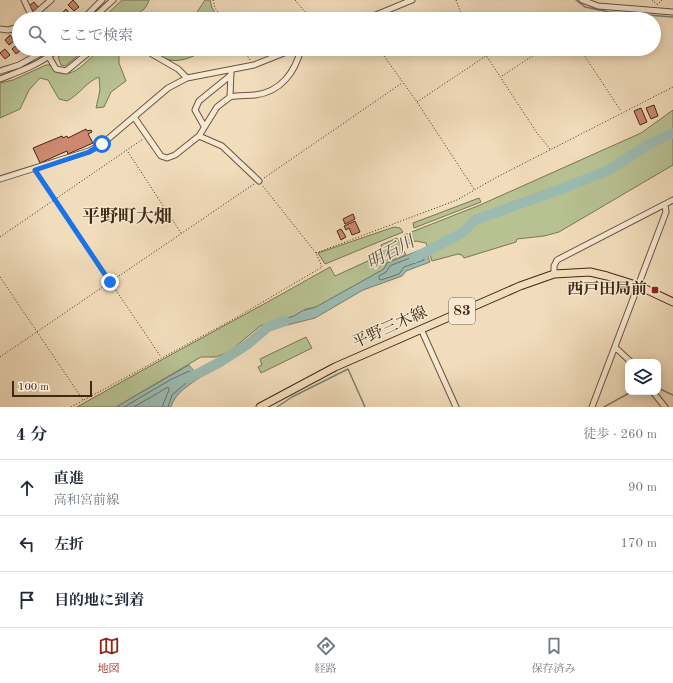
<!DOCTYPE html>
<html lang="ja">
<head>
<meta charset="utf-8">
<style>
	:root { --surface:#fff; --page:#f6f6f7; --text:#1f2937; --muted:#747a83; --line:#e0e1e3; --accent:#8f2418 }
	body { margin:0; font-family:"Old Standard TT","Noto Serif JP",serif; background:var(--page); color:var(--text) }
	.controls { position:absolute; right:12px; bottom:12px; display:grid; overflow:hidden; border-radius:8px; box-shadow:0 2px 10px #0003 }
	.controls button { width:36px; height:36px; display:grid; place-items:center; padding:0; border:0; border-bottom:1px solid var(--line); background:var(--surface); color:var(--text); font:20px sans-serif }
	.scale { position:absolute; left:12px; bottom:10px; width:80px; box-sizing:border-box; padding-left:4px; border:2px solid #412811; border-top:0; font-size:11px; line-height:14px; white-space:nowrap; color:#412811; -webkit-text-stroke:3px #f6e8d3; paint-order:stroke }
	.stop { position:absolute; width:12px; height:12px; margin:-9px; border:3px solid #1a73e8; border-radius:50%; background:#fff }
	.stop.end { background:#1a73e8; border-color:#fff; box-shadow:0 1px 4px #0008 }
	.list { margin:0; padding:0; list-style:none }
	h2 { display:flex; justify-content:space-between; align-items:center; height:52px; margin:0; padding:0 16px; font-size:17px }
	h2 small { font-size:13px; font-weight:400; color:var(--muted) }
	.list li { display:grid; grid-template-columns:26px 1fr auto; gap:12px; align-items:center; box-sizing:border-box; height:56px; padding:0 16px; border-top:1px solid var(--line) }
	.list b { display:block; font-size:15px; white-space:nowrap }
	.list p { margin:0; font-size:13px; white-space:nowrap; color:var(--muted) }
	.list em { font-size:13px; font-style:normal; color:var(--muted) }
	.icon { flex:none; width:22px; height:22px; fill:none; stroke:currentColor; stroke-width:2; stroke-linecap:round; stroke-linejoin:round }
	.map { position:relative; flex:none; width:673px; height:407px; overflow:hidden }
	.search { position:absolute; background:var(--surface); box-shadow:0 2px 10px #0003; left:12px; right:12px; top:12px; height:44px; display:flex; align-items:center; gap:10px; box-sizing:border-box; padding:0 14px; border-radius:22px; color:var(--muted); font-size:15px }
	.sheet { height:220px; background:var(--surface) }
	nav { display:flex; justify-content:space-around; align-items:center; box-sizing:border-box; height:56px; border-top:1px solid var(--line); background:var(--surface); font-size:11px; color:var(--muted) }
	nav a { display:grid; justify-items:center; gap:2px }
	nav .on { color:var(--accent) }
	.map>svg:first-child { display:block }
</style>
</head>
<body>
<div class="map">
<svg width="673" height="407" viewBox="0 0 673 407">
	<rect width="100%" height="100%" fill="#f1dcbb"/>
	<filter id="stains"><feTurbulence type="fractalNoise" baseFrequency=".005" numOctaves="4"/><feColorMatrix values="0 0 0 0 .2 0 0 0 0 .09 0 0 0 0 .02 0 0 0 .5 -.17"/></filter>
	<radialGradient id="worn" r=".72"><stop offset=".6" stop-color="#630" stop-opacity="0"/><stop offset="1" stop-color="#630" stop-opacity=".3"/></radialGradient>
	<path fill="#b7c192" stroke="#7c7452" d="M122,0H149C143,20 119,19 102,19Z
		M205,0H210L212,8L219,19H201L195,15Z
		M69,49H86L65,66L61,65L58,57Z
		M100,49H119V63L126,81L111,92L104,107L96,108L100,90L99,77C86,82 79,95 67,101L59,99L48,80L40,78L29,90L20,109L0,118V83L13,80L46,65H50C69,86 84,63 100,49Z
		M154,49H220L212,53L205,50C188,60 168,68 154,49Z
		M673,110V165L559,232L544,236L517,239L516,242L464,258L462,255L458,254L432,261L426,243L416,241L408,244L404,235L480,205L641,133Z
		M479,198L481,202L414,228L413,223Z
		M394,227L400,228L403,232L325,264L318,253Z
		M397,238L406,255L387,263L384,269L316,307L306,309L294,316L260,326L229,352L216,357H201L116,407H77C161,359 246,315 330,267L335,276L383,254L381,245Z
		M306,337L312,348L261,373L258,367L262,365L260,359Z"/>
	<path fill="#9bbbb1" stroke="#778071" d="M425,248L430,262L406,271L402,276L363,290L315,318L275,328L273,324L294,316L302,311L316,307L384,269L387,263Z
		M189,365L194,371L199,372L202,376C190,385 176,391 171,407H116Z"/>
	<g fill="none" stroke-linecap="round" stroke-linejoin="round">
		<path stroke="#6e7261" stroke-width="1" d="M421,254L423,255L424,260L404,267L399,274L381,280L379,279V276L386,272L390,266Z
			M124,407L170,380L189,371L193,377L172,395L168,407
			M134,407L168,387L169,390L162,407"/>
		<path stroke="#778071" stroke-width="1.5" d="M576,0L585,7L609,12L673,17
			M658,388L673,395
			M277,407L292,397L348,369L365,407
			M604,407L631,392"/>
		<path stroke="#9bbbb1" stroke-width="10" d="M414,258L462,233L475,220L556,191L609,170L649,144L673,133
			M188,379L220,362L248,344L268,327L285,321"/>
	</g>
	<path fill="#cd8870" stroke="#412811" d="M73,0L79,7L74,11L68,5Z
		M34,2L39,8L34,12L29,6Z
		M66,9L71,15L66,19L61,14Z
		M10,35L14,41L9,45L5,40Z
		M19,43V49H22L16,54L12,49Z
		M5,49L10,55L5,59L0,53Z
		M654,105L658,116L651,119L646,108Z
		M641,108L647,122L640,125L634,111Z
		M86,129L87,131L91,130L92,132L88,134L93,143L68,154L67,151L40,163L33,148L62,136L63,138L67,136L68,138Z
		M353,214L355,219L345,224L343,219Z
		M355,221L360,232L352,235L349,228L346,230L344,226Z
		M341,229L346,237L341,240L337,231Z"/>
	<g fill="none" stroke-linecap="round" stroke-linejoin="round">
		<g stroke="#6d553c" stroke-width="7">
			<path id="minor" d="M24,0L32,17
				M582,0L598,6L673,12
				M29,19L51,0
				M83,19L102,0
				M92,19L113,0
				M130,19L137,16L141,19
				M366,19L412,0
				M0,29L8,30L19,27
				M148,49L152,54L178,69L187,78
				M49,57L56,69L66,71L93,49
				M0,71L19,65L48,49
				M0,79C21,71 41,64 58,49
				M230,97C239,95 247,96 255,95C281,92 295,72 301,49
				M134,117L161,156L167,158L175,155L199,136L222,146L259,181
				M204,126L195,110L199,101L231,75
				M199,136L217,107L230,97L231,71
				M0,179L89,151L102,144L168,88L187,78L254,65L294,49
				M554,274V266L557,260L673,200
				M421,329L456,407
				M616,348L631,362
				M653,392L665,407
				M592,407L666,212L665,205"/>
		</g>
		<g stroke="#412811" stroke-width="9">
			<path id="major" d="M260,407L335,367L520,286L554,274L590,272L607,276L639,286L673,302"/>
		</g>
		<path stroke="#412811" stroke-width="1" stroke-dasharray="1 2" stroke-linecap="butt" d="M213,0L215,8L223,19
			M295,0L311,19
			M456,0L463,19
			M652,0L657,4
			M657,5L662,0
			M585,19L594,11
			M243,49L250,60
			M379,49L417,102L474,189
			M482,49L537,133L550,149
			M580,49L621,111
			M502,76L543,49
			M417,102L486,56
			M128,152L181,233
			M37,173L161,357
			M264,178L402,83
			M0,237L143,139
			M316,253L457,200L497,177L673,87
			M0,277L83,400
			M0,357L254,184
			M71,407L232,320L322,267L316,253L262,185"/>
		<use href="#minor" stroke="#f6e8d3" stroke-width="5"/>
		<use href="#major" stroke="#f1dcbb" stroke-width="7"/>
	</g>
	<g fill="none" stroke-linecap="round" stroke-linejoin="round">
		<path stroke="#1a73e8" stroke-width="5" d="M102,144L89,152L35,170L110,282"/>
	</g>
	<rect fill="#8f2418" stroke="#f6e8d3" stroke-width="1.5" x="651" y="286" width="8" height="8" rx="2"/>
	<g text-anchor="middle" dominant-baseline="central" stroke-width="3" stroke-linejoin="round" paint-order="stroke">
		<rect fill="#f6e8d3" stroke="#77624b" stroke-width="1" x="449" y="298" width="26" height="26" rx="3"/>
		<g font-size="15" font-weight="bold" fill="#412811">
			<text x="462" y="311">83</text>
		</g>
		<g font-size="16" font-weight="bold" fill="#412811" stroke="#f6e8d3" text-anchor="end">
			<text x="647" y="290">西戸田局前</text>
		</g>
		<g font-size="16" fill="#412811" stroke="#f6e8d3">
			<text transform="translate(390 328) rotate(-24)">平野三木線</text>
		</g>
		<g font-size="17" font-style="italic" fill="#584d39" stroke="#f6e8d3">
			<text transform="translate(391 253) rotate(-28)">明石川</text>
		</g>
		<g font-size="18" font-weight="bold" fill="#412811" stroke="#f6e8d3">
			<text x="127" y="217">平野町大畑</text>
		</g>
	</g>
	<rect width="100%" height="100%" filter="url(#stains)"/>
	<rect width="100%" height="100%" fill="url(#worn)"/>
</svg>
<div class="controls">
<button><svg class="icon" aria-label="layers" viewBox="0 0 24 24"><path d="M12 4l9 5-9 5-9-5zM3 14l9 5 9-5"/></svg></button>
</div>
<div class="scale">100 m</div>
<div class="stop" style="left:102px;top:144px"></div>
<div class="stop end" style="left:110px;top:282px"></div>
<div class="search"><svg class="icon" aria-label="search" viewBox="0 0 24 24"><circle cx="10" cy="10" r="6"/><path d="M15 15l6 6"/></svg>ここで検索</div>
</div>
<section class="sheet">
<h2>4 分<small>徒歩 · 260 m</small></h2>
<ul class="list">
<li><svg class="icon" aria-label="ahead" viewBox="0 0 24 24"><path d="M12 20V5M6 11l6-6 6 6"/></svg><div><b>直進</b><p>高和宮前線</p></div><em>90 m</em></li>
<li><svg class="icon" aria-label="left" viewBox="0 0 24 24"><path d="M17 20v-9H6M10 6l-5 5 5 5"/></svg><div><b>左折</b></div><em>170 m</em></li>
<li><svg class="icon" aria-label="arrive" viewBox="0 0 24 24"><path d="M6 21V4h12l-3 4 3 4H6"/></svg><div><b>目的地に到着</b></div></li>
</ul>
</section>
<nav>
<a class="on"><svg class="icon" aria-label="map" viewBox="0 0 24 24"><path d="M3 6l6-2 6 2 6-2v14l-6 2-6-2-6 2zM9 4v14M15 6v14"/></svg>地図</a>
<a><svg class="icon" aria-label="directions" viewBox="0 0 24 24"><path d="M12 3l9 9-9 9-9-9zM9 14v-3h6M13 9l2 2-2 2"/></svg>経路</a>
<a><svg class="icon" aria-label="saved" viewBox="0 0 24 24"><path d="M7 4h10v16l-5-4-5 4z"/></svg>保存済み</a>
</nav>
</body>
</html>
